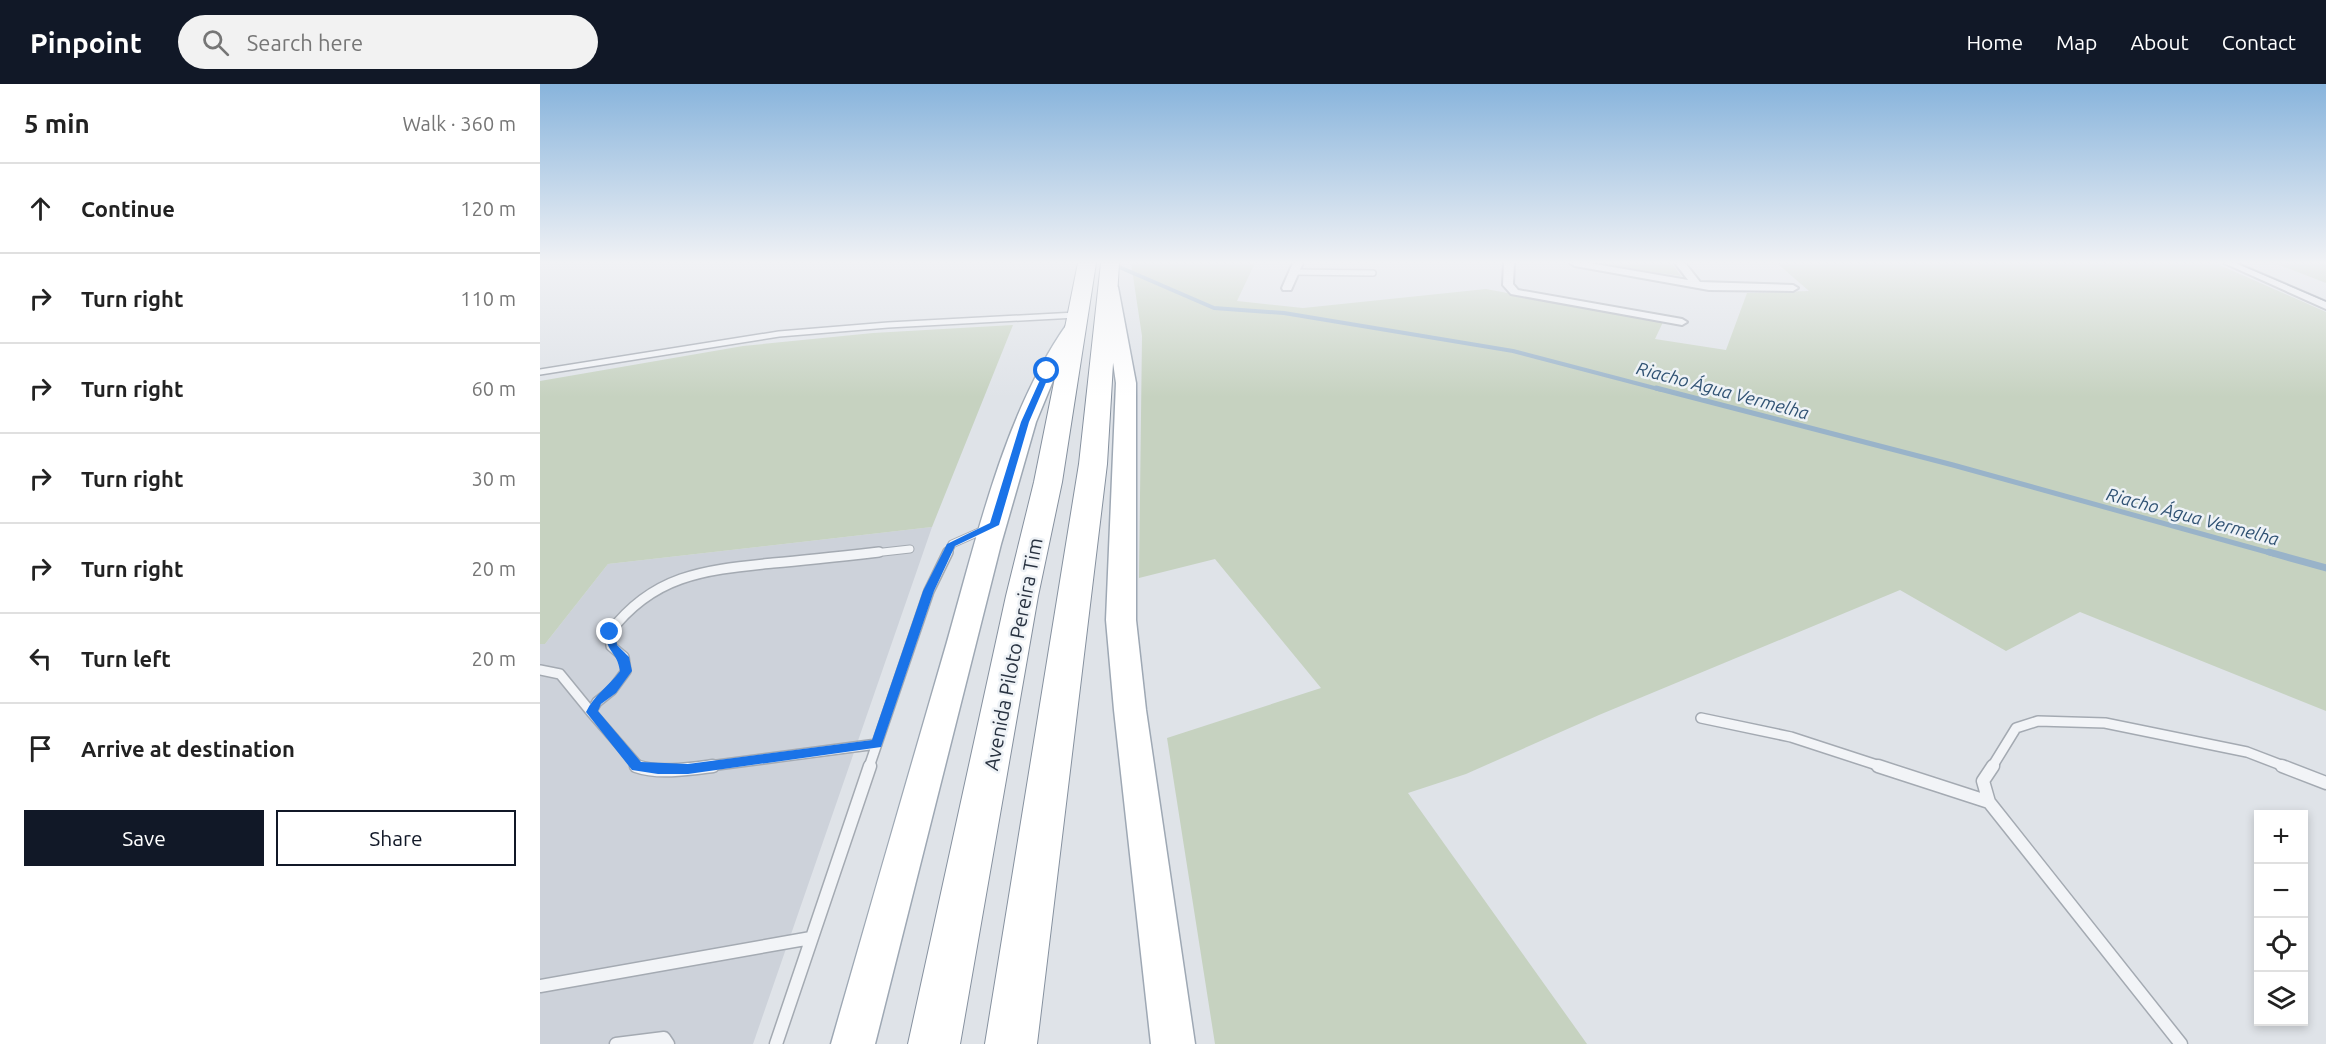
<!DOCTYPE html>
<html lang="en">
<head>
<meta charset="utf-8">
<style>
	:root { --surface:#fff; --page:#f2f2f2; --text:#222; --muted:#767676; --line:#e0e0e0; --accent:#111827 }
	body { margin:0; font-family:Ubuntu,sans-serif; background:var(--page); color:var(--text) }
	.controls { position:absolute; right:18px; bottom:18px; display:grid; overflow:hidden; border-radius:0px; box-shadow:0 3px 9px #0003 }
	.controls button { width:54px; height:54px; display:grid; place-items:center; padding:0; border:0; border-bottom:2px solid var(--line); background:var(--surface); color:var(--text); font:30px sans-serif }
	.stop { position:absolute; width:18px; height:18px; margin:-14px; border:4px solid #1a73e8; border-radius:50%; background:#fff }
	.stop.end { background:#1a73e8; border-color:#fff; box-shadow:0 2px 6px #0008 }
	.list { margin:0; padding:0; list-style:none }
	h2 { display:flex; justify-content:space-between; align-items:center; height:78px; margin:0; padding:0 24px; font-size:26px }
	h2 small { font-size:20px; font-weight:400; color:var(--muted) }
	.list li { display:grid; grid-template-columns:39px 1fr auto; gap:18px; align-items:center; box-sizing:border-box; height:90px; padding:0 24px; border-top:2px solid var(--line) }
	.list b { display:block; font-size:22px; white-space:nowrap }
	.list em { font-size:20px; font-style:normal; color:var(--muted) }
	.actions { display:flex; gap:12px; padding:18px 24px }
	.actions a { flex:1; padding:14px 0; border:2px solid var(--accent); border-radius:0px; text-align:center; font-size:21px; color:var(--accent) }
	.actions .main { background:var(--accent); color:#fff }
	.icon { flex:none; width:33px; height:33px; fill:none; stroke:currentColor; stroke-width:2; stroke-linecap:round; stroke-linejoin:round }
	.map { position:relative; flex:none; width:1786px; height:960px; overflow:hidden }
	header { display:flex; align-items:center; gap:36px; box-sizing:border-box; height:84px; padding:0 30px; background:var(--accent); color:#fff }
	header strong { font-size:28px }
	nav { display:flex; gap:33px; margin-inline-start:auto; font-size:21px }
	.search { width:420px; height:54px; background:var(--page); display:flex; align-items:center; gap:15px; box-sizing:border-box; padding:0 21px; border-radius:33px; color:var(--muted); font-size:22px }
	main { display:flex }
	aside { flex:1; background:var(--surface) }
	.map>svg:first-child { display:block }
</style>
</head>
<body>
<header>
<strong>Pinpoint</strong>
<div class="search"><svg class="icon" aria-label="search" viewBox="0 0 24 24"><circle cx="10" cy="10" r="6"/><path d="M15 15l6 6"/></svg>Search here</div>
<nav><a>Home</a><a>Map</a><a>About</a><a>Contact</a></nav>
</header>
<main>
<aside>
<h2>5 min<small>Walk · 360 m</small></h2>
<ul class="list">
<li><svg class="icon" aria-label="ahead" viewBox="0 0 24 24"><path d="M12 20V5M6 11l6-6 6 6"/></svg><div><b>Continue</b></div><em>120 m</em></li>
<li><svg class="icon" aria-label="right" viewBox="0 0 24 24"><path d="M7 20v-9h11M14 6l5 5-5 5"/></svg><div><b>Turn right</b></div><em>110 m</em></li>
<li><svg class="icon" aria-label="right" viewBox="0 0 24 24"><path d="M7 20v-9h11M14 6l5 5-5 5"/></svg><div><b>Turn right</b></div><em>60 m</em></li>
<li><svg class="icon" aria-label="right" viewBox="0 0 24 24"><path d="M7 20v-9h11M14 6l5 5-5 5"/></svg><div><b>Turn right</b></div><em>30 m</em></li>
<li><svg class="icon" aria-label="right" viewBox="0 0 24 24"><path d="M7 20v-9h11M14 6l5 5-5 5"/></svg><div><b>Turn right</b></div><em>20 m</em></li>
<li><svg class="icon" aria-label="left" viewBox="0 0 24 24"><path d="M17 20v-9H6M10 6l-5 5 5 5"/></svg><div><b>Turn left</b></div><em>20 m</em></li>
<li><svg class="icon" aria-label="arrive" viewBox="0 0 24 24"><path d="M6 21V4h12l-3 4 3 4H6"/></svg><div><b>Arrive at destination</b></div></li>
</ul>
<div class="actions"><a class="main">Save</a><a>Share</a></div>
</aside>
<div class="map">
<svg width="1786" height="960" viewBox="0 0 1786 960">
	<rect width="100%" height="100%" fill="#dfe3e8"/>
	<path fill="#cdd2da" d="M392,443L213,960H0V560H5L68,480Z"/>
	<path fill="#c6d2c0" d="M591,179H715L697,217L763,224L946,205L1123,238L1115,255L1186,266L1207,209L1269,207L1237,179H1675L1786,228V627L1540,528L1466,567L1360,506L1059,631L926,690L868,709L1047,960H675L627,654L781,604L675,475L599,494L602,252Z
		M1051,179H1131L1141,192Z
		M1734,179H1786V199Z
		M473,241L392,443L68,480L5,560H0V297L203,262L333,249Z"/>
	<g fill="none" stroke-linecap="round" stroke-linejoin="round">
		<path stroke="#99b3c9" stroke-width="4" d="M570,179L674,224L744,229L973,267L1122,306"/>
		<path stroke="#99b3c9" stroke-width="5" d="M1116,304L1413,381L1734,470"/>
		<path stroke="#99b3c9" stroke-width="7" d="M1729,468L1786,484"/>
		<g stroke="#a4aab2" stroke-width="8">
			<path id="lane-far3" d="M754,188L833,189
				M0,288L239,250L348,241L536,231"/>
		</g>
		<g stroke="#a4aab2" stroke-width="9">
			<path id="lane-far2" d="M325,470L370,465
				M407,470L412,460L448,444"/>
		</g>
		<g stroke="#a4aab2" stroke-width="12">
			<path id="lane-far1" d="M0,586L20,590L51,628
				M1161,634L1251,653L1343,683
				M99,683L51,628L57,618L72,606L86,587L84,573L71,562L70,548C114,490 166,486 233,479C269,476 304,472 339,468
				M162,683L337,660
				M329,683L389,507L408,468
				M1452,683L1476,644L1498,637L1565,639L1707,668L1746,683"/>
		</g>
		<g stroke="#a4aab2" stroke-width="15">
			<path id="lane" d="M96,682C118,690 150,685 173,682
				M1338,682L1449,718
				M1453,682L1443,697L1449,718L1641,960
				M1742,682L1786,699
				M0,902L271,854
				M76,960L124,954L128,960
				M236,960L330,682"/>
		</g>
		<g stroke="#a4aab2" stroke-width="4">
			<path id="street" d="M753,179H763L751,206H743L742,204Z
				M964,179H974L973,200L978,206L1142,235L1147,238L1142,241L971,210L963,201Z
				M1030,179H1049L1148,196L1135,179H1145L1160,198L1253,201L1258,204L1253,207L1169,206L1035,182Z
				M1684,179H1696L1786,218V225Z"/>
		</g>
		<g stroke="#9ea8b4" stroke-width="3">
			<path id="primary" d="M570,198L578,203L596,299V536L606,626L655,960H611L574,626L566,536L576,299L562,203Z
				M533,239L539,240L542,244L517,287L496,338L461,460L335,960H291C329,826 368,692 407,558C437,453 464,330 527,240Z"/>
		</g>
		<g stroke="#86919f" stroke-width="2">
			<path id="highway" d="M538,179H556L522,398L498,512L420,960H368L466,512L494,398Z
				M561,179H579L567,380L497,960H445L539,380Z"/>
		</g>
		<use href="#lane-far3" stroke="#f2f4f7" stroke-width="5"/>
		<use href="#lane-far2" stroke="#f2f4f7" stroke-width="7"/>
		<use href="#lane-far1" stroke="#f2f4f7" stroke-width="9"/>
		<use href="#lane" stroke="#f2f4f7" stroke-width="12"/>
		<use href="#street" fill="#f2f4f7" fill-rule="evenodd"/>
		<use href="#primary" fill="#fff" fill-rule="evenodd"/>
		<use href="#highway" fill="#fff" fill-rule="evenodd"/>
		<path stroke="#788392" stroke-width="1.5" d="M1697,179L1786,217"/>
	</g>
	<linearGradient id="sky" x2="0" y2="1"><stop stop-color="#88b4dc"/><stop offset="0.57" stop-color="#f1f2f5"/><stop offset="1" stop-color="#f1f2f5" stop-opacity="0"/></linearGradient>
	<rect width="1786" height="313" fill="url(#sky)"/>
	<path fill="#1a73e8" d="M507,285L511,287L489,338L459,441L415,462L394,507L341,663L148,690H118L92,686L46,628C54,611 68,603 80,587C77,567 67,570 65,548L70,544L75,548L77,561L89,573L92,587L76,609L61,620L58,627L101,678L148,680L332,656L383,507L407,460L450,439L481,338L504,287Z"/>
	<g text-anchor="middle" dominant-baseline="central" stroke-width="5" stroke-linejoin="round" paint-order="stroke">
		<g font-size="18" font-style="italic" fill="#315374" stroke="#eef2f6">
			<text transform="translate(1183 306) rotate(15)">Riacho Água Vermelha</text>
			<text transform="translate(1653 432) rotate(15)">Riacho Água Vermelha</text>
		</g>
		<g font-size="20" fill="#283240" stroke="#eef2f6">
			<text transform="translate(473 570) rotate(-79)">Avenida Piloto Pereira Tim</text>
		</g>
	</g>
</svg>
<div class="controls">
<button>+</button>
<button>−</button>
<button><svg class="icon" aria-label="locate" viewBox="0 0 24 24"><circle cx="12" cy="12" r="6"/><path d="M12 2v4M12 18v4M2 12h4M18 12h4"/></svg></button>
<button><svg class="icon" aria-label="layers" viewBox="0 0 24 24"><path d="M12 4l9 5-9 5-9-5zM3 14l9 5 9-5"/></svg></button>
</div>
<div class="stop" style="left:507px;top:287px"></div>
<div class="stop end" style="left:70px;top:548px"></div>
</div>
</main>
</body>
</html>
